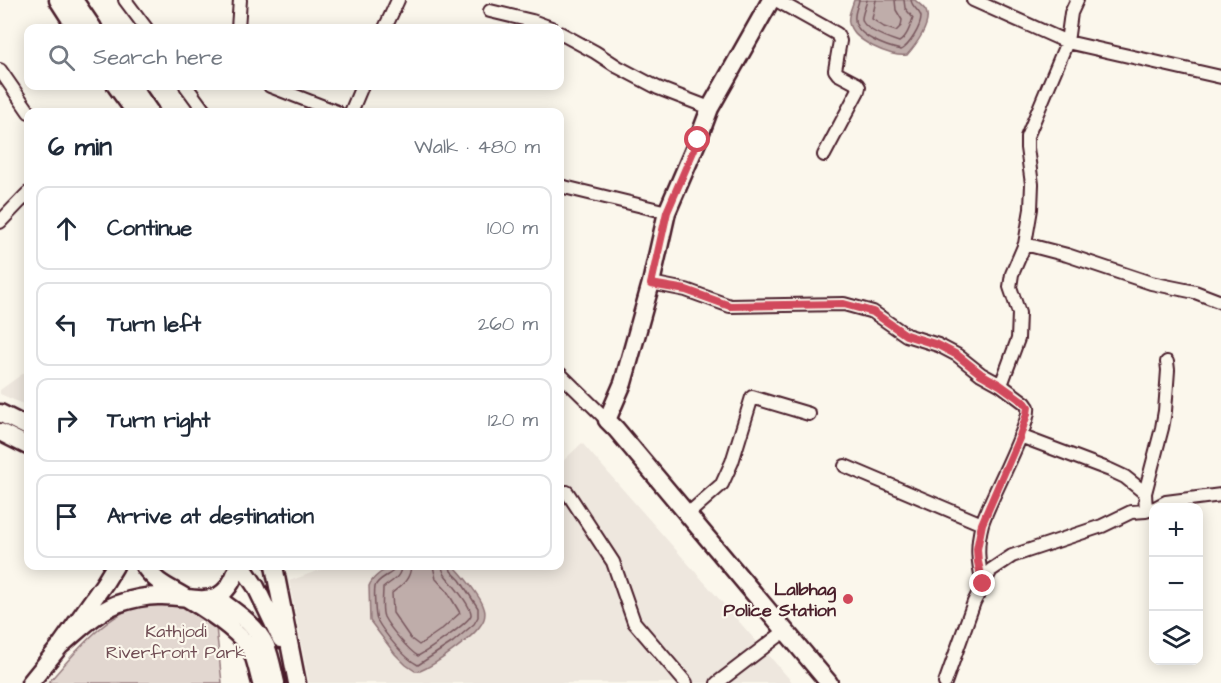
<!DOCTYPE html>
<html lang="en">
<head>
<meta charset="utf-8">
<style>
	:root { --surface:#fff; --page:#f2f2f3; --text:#1f2937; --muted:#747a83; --line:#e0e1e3 }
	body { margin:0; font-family:"Architects Daughter",sans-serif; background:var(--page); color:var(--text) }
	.controls { position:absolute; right:18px; bottom:18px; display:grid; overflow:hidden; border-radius:12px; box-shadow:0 3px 15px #0003 }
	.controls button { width:54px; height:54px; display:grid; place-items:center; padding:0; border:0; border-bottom:2px solid var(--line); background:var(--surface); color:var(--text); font:30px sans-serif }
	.stop { position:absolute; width:18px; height:18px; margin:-14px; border:4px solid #d1495b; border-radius:50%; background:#fff }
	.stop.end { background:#d1495b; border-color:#fff; box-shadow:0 2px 6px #0008 }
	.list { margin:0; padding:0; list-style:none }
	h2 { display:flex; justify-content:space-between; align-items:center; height:78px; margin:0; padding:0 24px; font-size:26px }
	h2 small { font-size:20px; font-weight:400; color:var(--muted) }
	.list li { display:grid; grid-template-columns:39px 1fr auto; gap:18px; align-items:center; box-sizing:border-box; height:84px; margin:0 12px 12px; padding:0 12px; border:2px solid var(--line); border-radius:12px }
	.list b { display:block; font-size:22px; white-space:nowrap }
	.list em { font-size:20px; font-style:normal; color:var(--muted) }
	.icon { flex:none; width:33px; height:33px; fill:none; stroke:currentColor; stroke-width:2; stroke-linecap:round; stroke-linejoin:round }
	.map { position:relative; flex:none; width:1221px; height:683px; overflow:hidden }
	.search { position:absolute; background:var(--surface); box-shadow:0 3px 15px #0003; left:24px; top:24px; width:540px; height:66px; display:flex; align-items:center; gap:15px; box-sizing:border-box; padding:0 21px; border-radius:12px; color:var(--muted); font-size:22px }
	.panel { position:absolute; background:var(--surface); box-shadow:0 3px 15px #0003; left:24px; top:108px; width:540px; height:462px; border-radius:12px }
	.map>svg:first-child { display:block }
</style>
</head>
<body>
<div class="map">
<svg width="1221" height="683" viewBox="0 0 1221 683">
	<rect width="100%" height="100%" fill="#fbf7ec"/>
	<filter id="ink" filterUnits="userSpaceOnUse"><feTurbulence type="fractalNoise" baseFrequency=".0167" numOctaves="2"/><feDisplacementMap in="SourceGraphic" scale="12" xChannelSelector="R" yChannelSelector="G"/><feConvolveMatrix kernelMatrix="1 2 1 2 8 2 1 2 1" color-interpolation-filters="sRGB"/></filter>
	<g filter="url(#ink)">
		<path fill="#eee7de" d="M28,370V406L0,394V390Z
			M582,443L793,683H309L289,581L331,566H560V464Z"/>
		<path fill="#e2d7d0" stroke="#967b7e" stroke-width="1.5" d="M186,599L215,618L222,683H48C74,654 105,614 144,604C158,601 173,601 186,599Z"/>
		<path fill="#bfadaa" stroke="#907477" stroke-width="1.5" d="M854,0H915C918,3 924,7 926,11C932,24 915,46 907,55C891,58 852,40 849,23C847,16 852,7 854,0Z
			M392,566H454C462,574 481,597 484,608C486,614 484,621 480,626C471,639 435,665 420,671H415L406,665L395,654L370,621L369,586C373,576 383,571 392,566Z"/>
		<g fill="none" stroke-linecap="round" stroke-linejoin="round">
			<path stroke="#79585e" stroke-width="1.5" d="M859,0C858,6 854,13 855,19C855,36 887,47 901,50C909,46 921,27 921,17C920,10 912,8 911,0
				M867,0C866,6 862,13 862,19C863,30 890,39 899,42C907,37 910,27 913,18L905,8L904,0
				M876,0L872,19L884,27L896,31L901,26L902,20L896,10L895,0
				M394,566L392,572C387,576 376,580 375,587C374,592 375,616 377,620C385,634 404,658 418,665L453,642L474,624L478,617V608L460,580L451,571L450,566
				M401,566C401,578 391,581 383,588C383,596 381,610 384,617C389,627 409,651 418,656C427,651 469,623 471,615C472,609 458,591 454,586C448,578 443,575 442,566
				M411,566C410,580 402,585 392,593L393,613L411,639L419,645L442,629L460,613L447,591L436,579L433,566"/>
			<g stroke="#4a1f2b" stroke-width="16">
				<path id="minor" d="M125,0L146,28
					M776,0L837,34L840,41L835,70L838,74L857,84L859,87L858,91L824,155
					M973,0L1067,42L1221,77
					M490,11L532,21L551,28
					M238,28L240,0
					M385,28L398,0
					M560,33L595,52L618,67L658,88L710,108
					M0,70L29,112
					M186,86L205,112
					M270,86L337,112
					M351,112L362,86
					M560,186L667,212
					M0,222L28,193
					M1025,244L1067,255L1151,283L1195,292L1221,302
					M651,283L686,290L730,306L844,304L873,312L906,335L938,345L957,355L981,374L1001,385L1025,403C1026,404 1027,406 1028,407C1032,423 988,502 982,524C976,547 978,562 983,584
					M560,374L607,420
					M1001,385L1018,339L1019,313L1010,287L1012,274L1025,244L1031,209L1032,184L1027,148V137L1067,42L1071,13L1077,0
					M1020,436L1110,470L1125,477L1145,493
					M845,466L982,524
					M567,492L613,562L634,622L686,683
					M1155,508L1166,502L1221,495
					M1146,511L1145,493L1162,428L1165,411L1168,370L1167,362
					M688,514L722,484L732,462L752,397L809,414
					M717,683L785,631
					M945,683L974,602L991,570L1012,556L1102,526L1131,512L1146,511L1154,508"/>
			</g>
			<g stroke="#4a1f2b" stroke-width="21">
				<path id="major" d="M58,0L76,28
					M74,0L93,28
					M771,0L710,108L698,140L667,212L651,283L623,383L607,420L616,429L829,683
					M116,86L135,112
					M132,86L150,112
					M0,413L28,427
					M0,432L28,446
					M144,566C158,585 169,587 188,599C208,611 240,631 252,652C256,661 258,673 261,683
					M242,566L256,587L281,639
					M274,566L297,683
					M215,597C234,611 256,624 266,646C271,657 273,671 276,683
					M60,646C78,631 95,613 117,604C129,600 145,596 158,596C194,594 223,616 238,566
					M30,683L60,646L104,584L115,566"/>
			</g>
			<use href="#minor" stroke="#fbf7ec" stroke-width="12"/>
			<use href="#major" stroke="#fbf7ec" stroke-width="16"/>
		</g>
	</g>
	<g fill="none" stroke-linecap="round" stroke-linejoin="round" filter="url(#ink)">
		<path stroke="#d1495b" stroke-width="8" d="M698,140L667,212L651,284L686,290L730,306L844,304L873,312L906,335L938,345L957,355L981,374L1000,385L1025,403L1028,407L1027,414L1020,436L982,524L977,549L978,562L983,584"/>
	</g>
	<circle fill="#d1495b" stroke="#fbf7ec" stroke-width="2" cx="848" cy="599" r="6"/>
	<g text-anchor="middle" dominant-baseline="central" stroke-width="4.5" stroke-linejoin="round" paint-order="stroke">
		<g font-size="18" font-weight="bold" fill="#4a1f2b" stroke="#fbf7ec" text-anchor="end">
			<text x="836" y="589">Lalbhag<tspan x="836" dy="21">Police Station</tspan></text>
		</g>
		<g font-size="18" fill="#704d54" stroke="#fbf7ec">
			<text x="176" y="631">Kathjodi<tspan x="176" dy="21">Riverfront Park</tspan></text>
		</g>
	</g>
</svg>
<div class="controls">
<button>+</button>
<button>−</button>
<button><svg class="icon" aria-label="layers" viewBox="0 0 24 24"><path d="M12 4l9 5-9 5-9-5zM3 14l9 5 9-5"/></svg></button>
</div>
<div class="stop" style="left:698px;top:140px"></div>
<div class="stop end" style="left:983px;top:584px"></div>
<div class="search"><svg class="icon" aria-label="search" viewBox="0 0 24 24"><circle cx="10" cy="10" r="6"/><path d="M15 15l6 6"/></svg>Search here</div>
<section class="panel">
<h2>6 min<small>Walk · 480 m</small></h2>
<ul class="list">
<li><svg class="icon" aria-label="ahead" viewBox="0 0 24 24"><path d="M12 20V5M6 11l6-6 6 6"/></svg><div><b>Continue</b></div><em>100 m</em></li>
<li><svg class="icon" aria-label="left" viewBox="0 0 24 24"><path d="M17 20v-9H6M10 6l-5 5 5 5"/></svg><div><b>Turn left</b></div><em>260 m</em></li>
<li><svg class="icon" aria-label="right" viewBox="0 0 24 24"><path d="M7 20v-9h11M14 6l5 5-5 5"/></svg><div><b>Turn right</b></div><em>120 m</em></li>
<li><svg class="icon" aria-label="arrive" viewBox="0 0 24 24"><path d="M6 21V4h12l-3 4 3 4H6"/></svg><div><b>Arrive at destination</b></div></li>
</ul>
</section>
</div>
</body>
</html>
